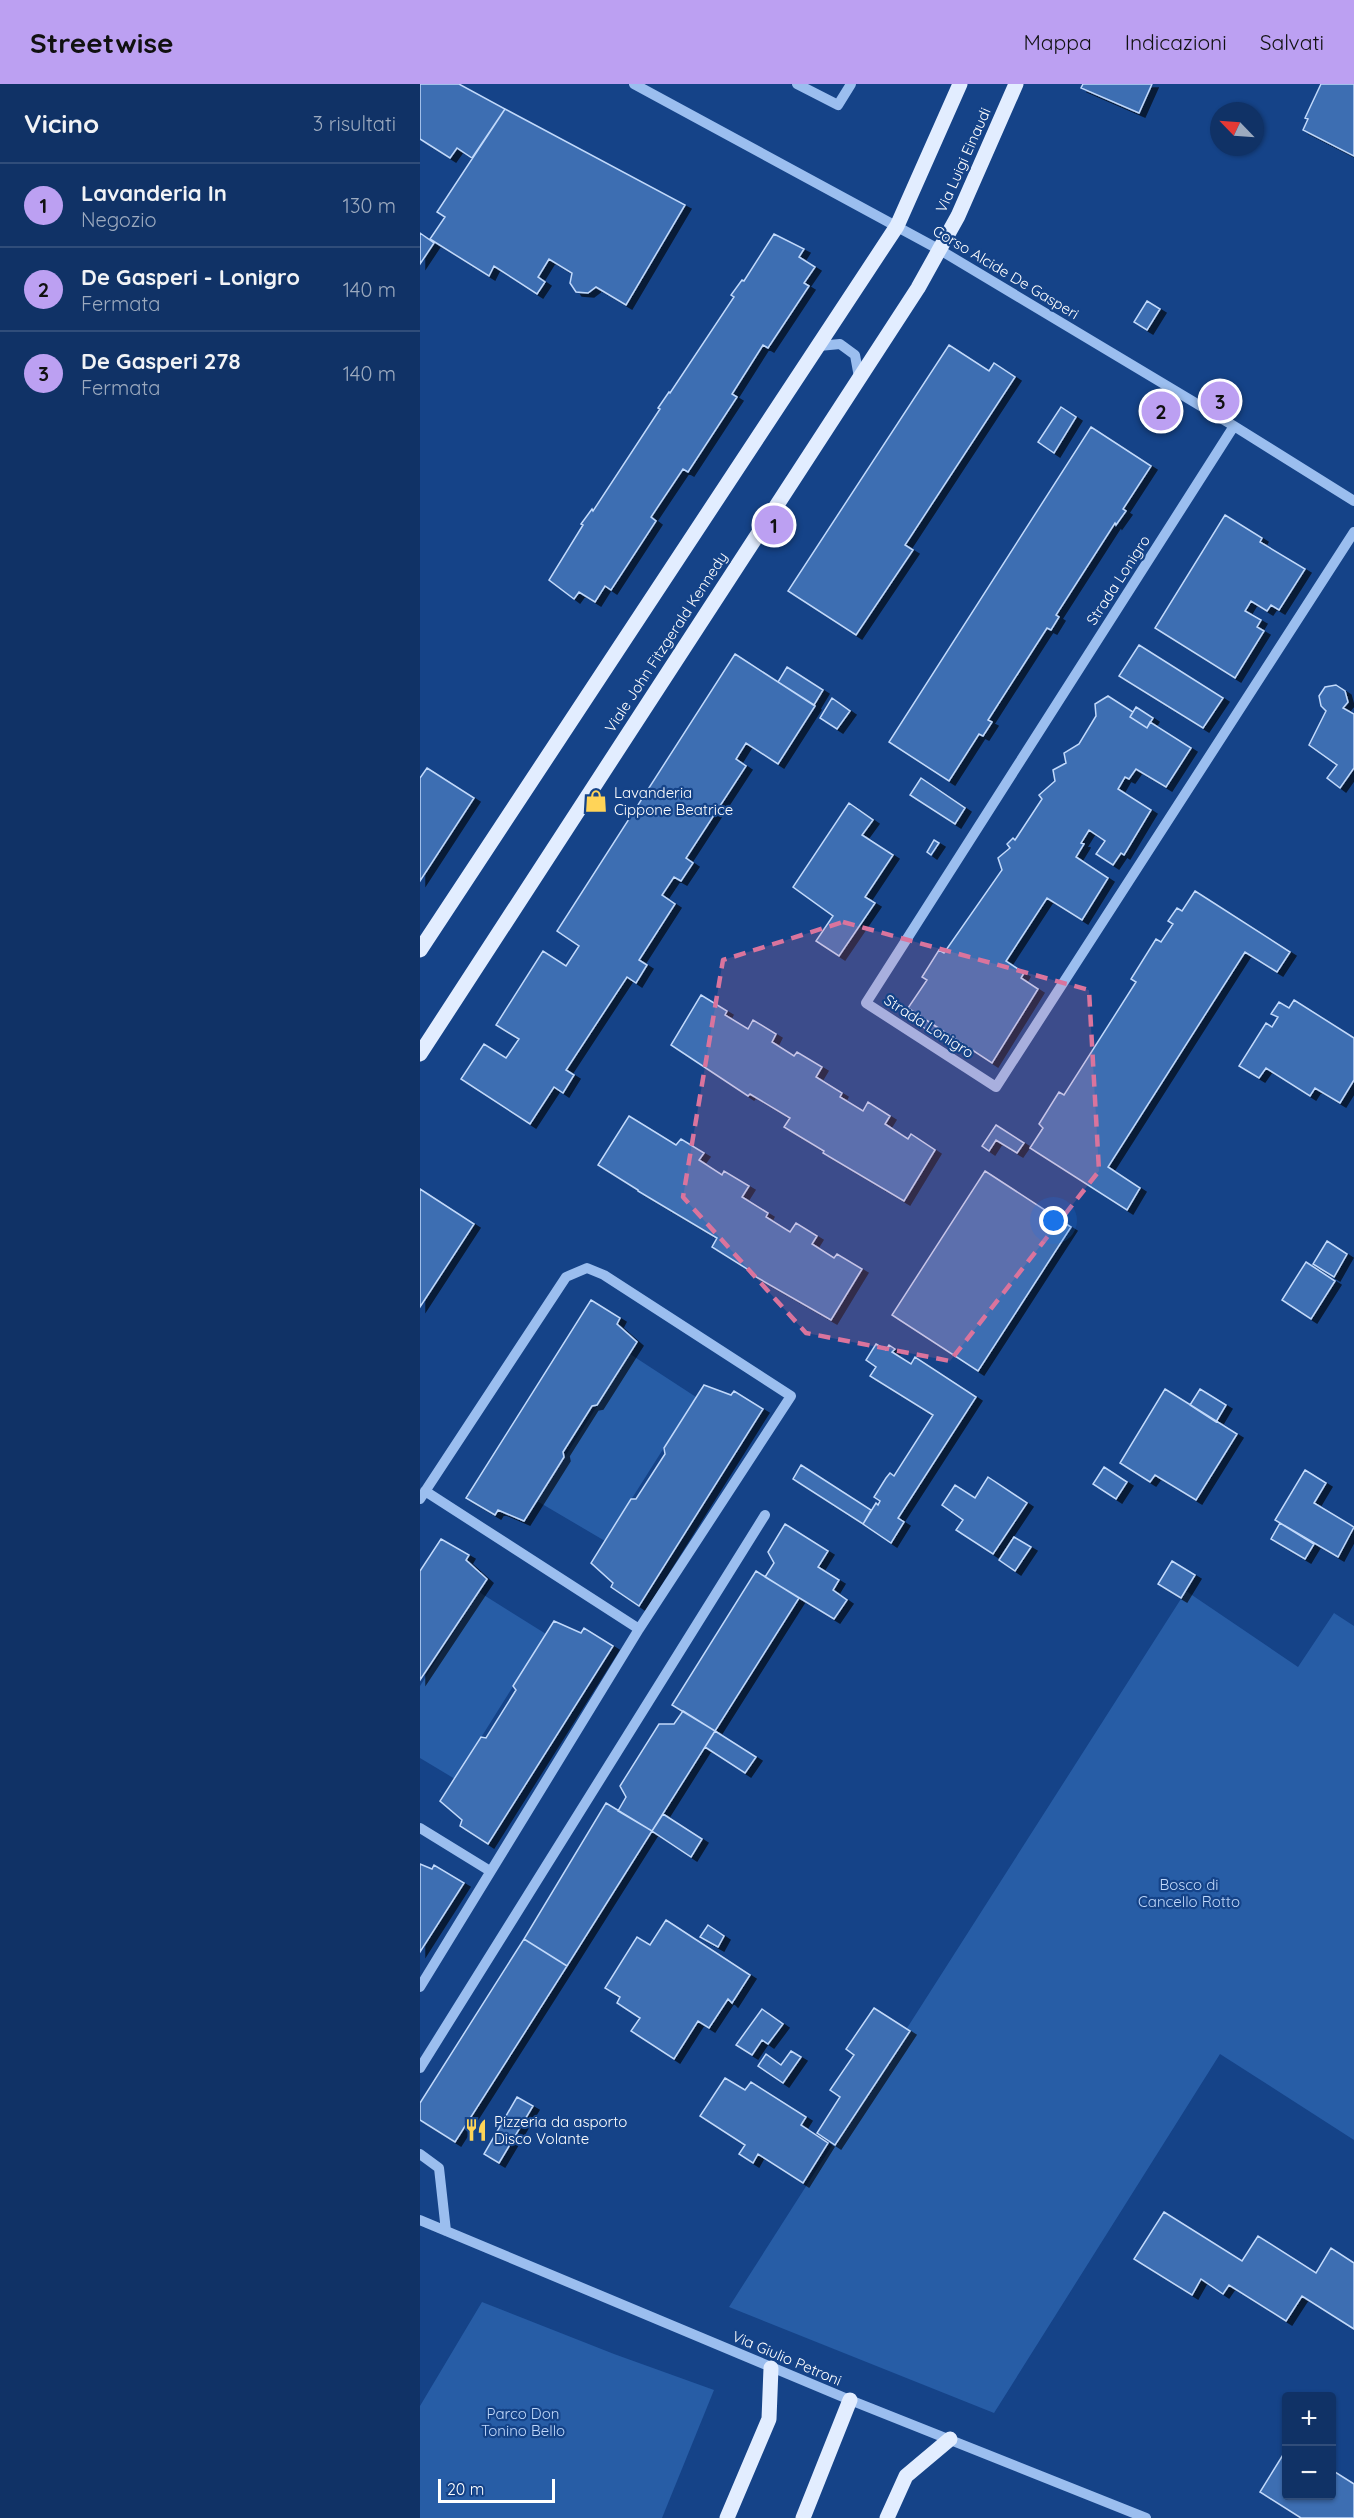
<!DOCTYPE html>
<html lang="it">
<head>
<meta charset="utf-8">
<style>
	:root { --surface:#103266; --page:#1e3e6f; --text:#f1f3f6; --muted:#9caabf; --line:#304d7a; --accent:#bca0f2 }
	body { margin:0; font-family:Quicksand,sans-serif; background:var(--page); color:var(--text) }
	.controls { position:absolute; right:18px; bottom:18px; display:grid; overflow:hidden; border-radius:6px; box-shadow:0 2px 4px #0004 }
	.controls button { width:54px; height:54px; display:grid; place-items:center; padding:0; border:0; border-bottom:2px solid var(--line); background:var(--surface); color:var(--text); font:30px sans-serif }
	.compass { position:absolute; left:790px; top:18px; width:54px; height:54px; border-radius:50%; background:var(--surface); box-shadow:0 2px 4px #0004; rotate:295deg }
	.scale { position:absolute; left:18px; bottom:15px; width:117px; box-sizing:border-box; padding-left:6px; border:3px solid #fff; border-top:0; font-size:16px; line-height:21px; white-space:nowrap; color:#fff; -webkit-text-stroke:4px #154388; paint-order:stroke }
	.you { position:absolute; left:634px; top:1137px; width:21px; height:21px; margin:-15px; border:4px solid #fff; border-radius:50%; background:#1a73e8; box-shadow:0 0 0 9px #1a73e833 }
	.badge { display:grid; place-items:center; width:39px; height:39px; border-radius:50%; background:var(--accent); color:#111; font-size:20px; font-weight:700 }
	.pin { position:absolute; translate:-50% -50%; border:3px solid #fff; box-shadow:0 2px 6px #0006 }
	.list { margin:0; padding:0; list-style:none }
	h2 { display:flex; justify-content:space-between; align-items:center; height:78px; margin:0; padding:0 24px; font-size:26px }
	h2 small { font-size:20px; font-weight:400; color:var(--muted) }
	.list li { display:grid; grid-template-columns:39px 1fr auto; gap:18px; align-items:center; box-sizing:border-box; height:84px; padding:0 24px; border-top:2px solid var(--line) }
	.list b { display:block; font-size:22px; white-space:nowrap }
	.list p { margin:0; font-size:20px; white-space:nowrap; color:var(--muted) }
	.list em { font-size:20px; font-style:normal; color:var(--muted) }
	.map { position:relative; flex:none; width:934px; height:2434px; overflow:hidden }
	header { display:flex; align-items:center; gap:36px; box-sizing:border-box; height:84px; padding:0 30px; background:var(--accent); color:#111 }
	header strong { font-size:28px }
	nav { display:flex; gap:33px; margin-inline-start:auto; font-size:21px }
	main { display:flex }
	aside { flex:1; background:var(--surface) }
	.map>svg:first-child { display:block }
</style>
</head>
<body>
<header>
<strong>Streetwise</strong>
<nav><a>Mappa</a><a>Indicazioni</a><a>Salvati</a></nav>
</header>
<main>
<aside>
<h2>Vicino<small>3 risultati</small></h2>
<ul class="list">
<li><span class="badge">1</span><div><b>Lavanderia In</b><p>Negozio</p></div><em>130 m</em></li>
<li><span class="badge">2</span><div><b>De Gasperi - Lonigro</b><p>Fermata</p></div><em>140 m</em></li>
<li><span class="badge">3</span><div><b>De Gasperi 278</b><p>Fermata</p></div><em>140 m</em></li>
</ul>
</aside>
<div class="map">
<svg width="934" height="2434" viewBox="0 0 934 2434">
	<defs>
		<filter id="shadow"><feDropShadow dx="6" dy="4" stdDeviation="0" flood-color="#0009"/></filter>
	</defs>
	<rect width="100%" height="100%" fill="#154388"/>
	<path fill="#275da6" d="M210,1270L276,1313L185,1457L117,1417Z
		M766,1507L878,1583L914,1529L934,1542V2056L800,1970L574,2329L309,2223Z
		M59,1508L126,1550L35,1695L0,1674V1602Z
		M62,2218L194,2270L294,2306L242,2434H0V2322Z"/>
	<path fill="#3d6eb2" stroke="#c1d9fb" stroke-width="1.5" filter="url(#shadow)" d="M0,0H39L85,25L52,74L37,64L30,74L0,55Z
		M663,0H732L719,29L661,4Z
		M901,0H934V72L883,46L888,35L885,34Z
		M85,25L265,121L206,221L176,203L168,209L156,208L150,199L152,189L129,175L118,193L125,198L117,210L74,182L69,192L10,155L25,133L17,128Z
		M0,149L14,159L0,180Z
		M354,150L384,165L379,173L395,183L384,199L389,202L348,264L343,261L312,310L317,313L268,388L263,385L231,433L236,437L191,506L185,502L175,518L159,508L154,515L129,496L163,441L161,440L172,425L173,427L240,325L238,324L249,308L250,309L314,213L311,211L322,196L324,197Z
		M727,217L740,225L727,246L714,238Z
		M529,261L569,287L574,279L595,293L485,461L493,466L436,551L368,507Z
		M641,323L656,333L634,369L618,358Z
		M671,343L731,382L703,425L706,427L696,441L695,439L636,531L639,533L631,546L627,544L568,636L572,638L563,652L559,650L529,697L469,658Z
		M805,431L842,454L840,458L885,485L859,526L851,521L847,527L831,517L825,527L841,536L837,543L844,547L815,594L735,544Z
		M719,561L803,614L783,644L699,592Z
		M315,570L395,622L358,680L326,659L316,675L326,682L266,774L273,779L261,797L254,793L242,811L255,820L219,876L227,881L216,899L207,893L146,986L154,991L143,1009L134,1003L110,1040L41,995L64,960L86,974L99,955L76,941L123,867L146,882L159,862L137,847Z
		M367,583L403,606L394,621L358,598Z
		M916,601L925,607L928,618L923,624L934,630V684L920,704L907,694L917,681L889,661L906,627L901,622L899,612L905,603Z
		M688,612L713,628L710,633L727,644L730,638L771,664L746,703L716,685L709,695L705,693L698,705L731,726L704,771L701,769L693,781L676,770L685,757L669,746L661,759L664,760L656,773L688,794L662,836L627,814L586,877L604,889L601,894L618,905L572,979L488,924L507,896L502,893L519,866L524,869L582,786L578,774L590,764L587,760L593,754L595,756L622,715L619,711L635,697L633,686L646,679L644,669L659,660L676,632L675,620Z
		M412,614L430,627L417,645L400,634Z
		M716,623L733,634L727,644L710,633Z
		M7,684L54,714L0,797V694Z
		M501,694L545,724L535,740L490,711Z
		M429,719L453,736L442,751L473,771L445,813L455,819L419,872L396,857L413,832L373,803Z
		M514,756L519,759L511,771L507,768Z
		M775,807L870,868L857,888L825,868L688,1083L720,1104L707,1126L610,1064L623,1044L619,1040L639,1008L644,1011L716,898L711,895L736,855L741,858L753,840L748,837L757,824L762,827Z
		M281,911L307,927L305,931L328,945L333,936L356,950L352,958L374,972L377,968L402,983L396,993L422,1009L420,1013L443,1027L448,1018L470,1032L465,1040L488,1055L491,1050L515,1066L484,1117L403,1069L404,1067L364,1043L370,1034L330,1010L328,1012L251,961Z
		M874,916L934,954V996L920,1019L895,1004L890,1012L846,984L839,994L819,982L846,939L852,943L858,933L851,930L859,918L869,924Z
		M488,924L531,953L527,959L485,931Z
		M209,1032L256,1061L261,1055L284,1069L279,1076L302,1091L304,1087L329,1102L322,1113L348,1129L346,1133L370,1148L376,1139L397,1152L392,1160L414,1174L417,1170L442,1185L411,1236L331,1190L332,1188L292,1163L297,1154L218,1107V1106L178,1081Z
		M576,1041L604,1059L597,1069L576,1056L569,1067L562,1062Z
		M565,1087L651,1143L558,1287L472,1231Z
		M0,1105L54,1140L0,1223Z
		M907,1157L927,1170L914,1193L893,1180Z
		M886,1178L915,1197L891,1235L862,1216Z
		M171,1216L200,1234L197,1240L217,1258L177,1321L172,1322L143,1368L144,1373L104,1437L78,1426L75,1431L46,1414Z
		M456,1260L466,1266L469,1261L475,1265L472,1268L491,1280L495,1273L556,1313L478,1434L484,1438L471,1459L443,1440L456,1419L458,1421L460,1417L454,1413L466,1394L470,1389L474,1392L513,1331L450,1292L456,1283L446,1276Z
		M284,1301L311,1311L314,1307L343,1325L219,1522L191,1503L193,1499L171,1479L211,1415H216L245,1370L244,1364Z
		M745,1305L817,1350L776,1416L735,1391L730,1398L700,1379Z
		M780,1305L806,1321L796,1338L770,1321Z
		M381,1381L451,1426L443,1440L373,1395Z
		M684,1383L707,1398L696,1415L673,1400Z
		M885,1386L906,1399L894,1419L934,1443L918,1473L855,1436Z
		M568,1393L607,1419L573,1470L536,1446L543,1436L522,1421L535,1401L555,1414Z
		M860,1439L894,1460L885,1475L851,1455Z
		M365,1440L408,1467L398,1483L419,1496L413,1506L427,1516L414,1535L345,1493L354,1479L348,1468Z
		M594,1453L611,1463L595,1487L579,1476Z
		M21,1455L49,1471L46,1476L67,1495L0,1596V1487Z
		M752,1477L775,1491L761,1514L738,1500Z
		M336,1487L379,1514L295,1647L252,1621Z
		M134,1537L161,1549L164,1544L193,1562L68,1760L40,1742L42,1736L20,1717L61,1653L66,1654L96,1606L93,1602Z
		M263,1627L295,1647L232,1747L198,1727L206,1713L200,1702L239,1640H254Z
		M295,1647L336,1673L325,1689L285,1663Z
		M186,1719L232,1747L147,1882L104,1855Z
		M243,1730L282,1755L271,1773L232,1747Z
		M0,1780L12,1785L14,1781L44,1799L0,1868Z
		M246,1836L330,1891L312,1919L308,1915L289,1944L278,1937L254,1975L211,1947L220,1934L197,1919L200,1913L185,1904L217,1853L230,1861Z
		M288,1841L304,1852L298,1863L280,1853Z
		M104,1855L147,1882L35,2058L0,2036V2019Z
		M454,1924L490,1947L415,2061L397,2049L420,2013L410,2006L434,1971L426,1965Z
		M342,1925L363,1940L348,1960L342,1956L332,1971L316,1961Z
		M371,1967L381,1973L363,1999L338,1982L346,1970L361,1981Z
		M305,1994L325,2006L331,1998L386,2033L381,2041L408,2059L383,2099L338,2070L333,2079L319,2070L325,2061L280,2032Z
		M97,2013L113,2022L79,2079L64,2070Z
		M744,2128L822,2177L838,2152L896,2189L911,2164L934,2179V2245L882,2212L866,2237L809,2201L803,2210L781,2195L772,2211L714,2175Z
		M866,2366V2412H912V2386L934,2400V2434H881L840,2408Z"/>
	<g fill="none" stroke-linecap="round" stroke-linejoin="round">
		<path stroke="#9bbeef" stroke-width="10" d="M214,0L520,166L814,342L934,417
			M377,0L418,21L431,0
			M399,262L420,260L435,271L439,293
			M814,342L446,919L576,1003L934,448
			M5,1407L219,1545
			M0,1415L146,1193L167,1184L184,1191L371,1312L219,1545L0,1903
			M0,1744L70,1787
			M0,1984L345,1431
			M0,2070L19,2084L26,2147
			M0,2136L430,2316L726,2434"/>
		<path stroke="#e2edff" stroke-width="15" d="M0,866L477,142L540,0
			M0,970L498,204L538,132L596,0
			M307,2434L349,2335L351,2284
			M383,2434L430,2316
			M467,2434L486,2392L530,2355"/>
	</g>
	<path fill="#da749d" fill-opacity="0.2" stroke="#da749d" stroke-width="4.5" stroke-dasharray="12 8" stroke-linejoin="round" d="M423,838L669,906L679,1087L530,1277L386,1249L263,1113L303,876Z"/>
	<defs>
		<g id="shop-bare" transform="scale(1.8)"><path d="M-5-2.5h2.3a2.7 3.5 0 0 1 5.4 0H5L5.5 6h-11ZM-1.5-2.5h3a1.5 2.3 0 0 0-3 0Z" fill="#ffd458" stroke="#154388" stroke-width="2.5" paint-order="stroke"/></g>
		<g id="restaurant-bare" transform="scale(1.8)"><path d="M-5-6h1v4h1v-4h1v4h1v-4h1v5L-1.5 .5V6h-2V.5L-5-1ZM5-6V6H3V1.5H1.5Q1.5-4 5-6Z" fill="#ffd458" stroke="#154388" stroke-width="2.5" paint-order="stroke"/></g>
	</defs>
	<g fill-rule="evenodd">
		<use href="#shop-bare" x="176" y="717"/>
		<use href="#restaurant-bare" x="56" y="2046"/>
	</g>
	<g text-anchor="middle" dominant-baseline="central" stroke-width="4.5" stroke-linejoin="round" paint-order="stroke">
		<g font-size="15" fill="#fff" stroke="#154388">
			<text transform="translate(543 76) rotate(-66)">Via Luigi Einaudi</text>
			<text transform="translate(586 188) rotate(31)">Corso Alcide De Gasperi</text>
			<text transform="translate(698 496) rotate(-57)">Strada Lonigro</text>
			<text transform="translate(246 558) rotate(-57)">Viale John Fitzgerald Kennedy</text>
			<text transform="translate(509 942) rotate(33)">Strada Lonigro</text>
			<text transform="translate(367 2274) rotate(23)">Via Giulio Petroni</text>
		</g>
		<g font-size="15" fill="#fff" stroke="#154388" text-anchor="start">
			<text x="194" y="708">Lavanderia<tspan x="194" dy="17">Cippone Beatrice</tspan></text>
			<text x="74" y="2037">Pizzeria da asporto<tspan x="74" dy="17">Disco Volante</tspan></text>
		</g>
		<g font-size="15" fill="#c1d9fb" stroke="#154388">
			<text x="769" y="1800">Bosco di<tspan x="769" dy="17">Cancello Rotto</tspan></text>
			<text x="103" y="2329">Parco Don<tspan x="103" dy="17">Tonino Bello</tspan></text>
		</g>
	</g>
</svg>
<div class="controls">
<button>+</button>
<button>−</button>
</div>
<svg class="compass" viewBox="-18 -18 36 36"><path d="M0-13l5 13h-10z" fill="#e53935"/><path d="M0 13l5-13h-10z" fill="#9caabf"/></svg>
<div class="scale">20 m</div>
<div class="you"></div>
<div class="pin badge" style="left:354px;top:441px">1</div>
<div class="pin badge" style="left:741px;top:327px">2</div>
<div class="pin badge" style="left:800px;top:317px">3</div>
</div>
</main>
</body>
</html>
